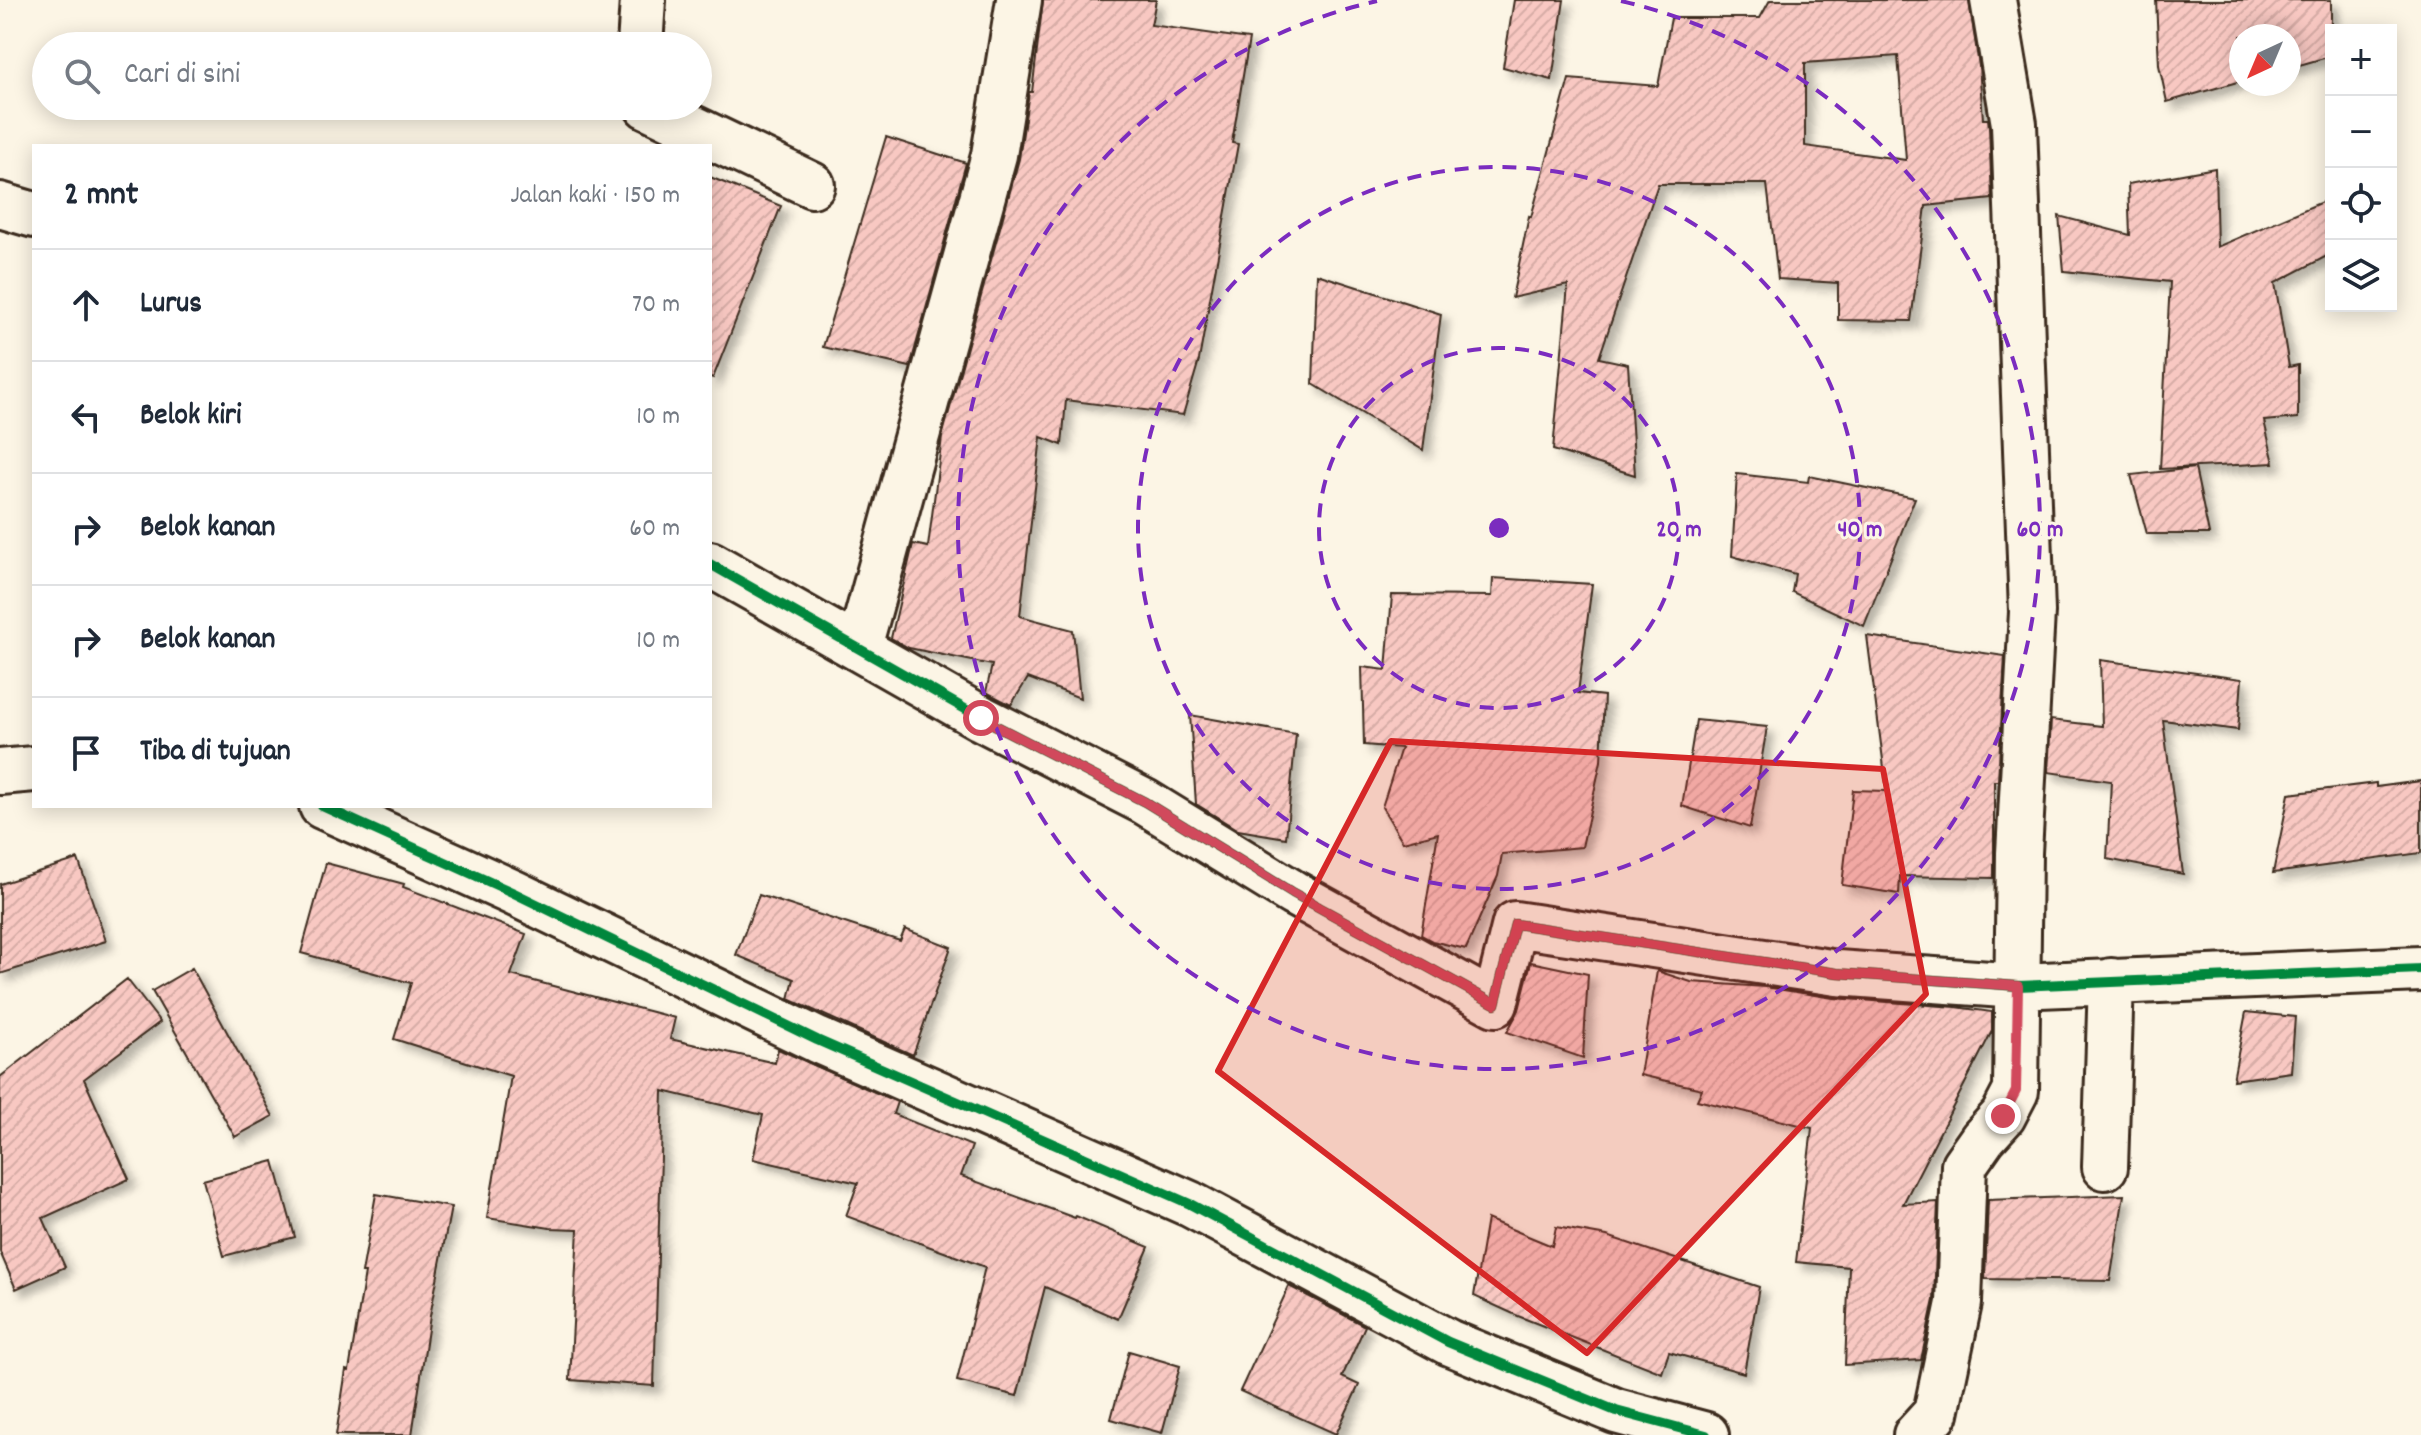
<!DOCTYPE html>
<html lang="id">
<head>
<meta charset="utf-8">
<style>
	:root { --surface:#fff; --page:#f2f2f3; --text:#1f2937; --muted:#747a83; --line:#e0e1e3 }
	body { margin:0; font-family:Dekko,sans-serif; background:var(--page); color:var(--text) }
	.controls { position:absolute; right:24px; top:24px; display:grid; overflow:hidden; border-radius:0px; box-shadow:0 4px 20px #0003 }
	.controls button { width:72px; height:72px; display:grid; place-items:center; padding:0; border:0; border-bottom:2px solid var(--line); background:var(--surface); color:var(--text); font:40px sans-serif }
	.compass { position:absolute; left:2229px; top:24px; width:72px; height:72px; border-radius:50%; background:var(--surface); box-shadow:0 4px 20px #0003; rotate:224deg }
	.stop { position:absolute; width:24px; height:24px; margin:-18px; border:6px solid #d1495b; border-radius:50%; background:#fff }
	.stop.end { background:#d1495b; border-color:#fff; box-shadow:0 2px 8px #0008 }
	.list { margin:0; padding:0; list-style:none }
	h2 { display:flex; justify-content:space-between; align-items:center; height:104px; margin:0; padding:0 32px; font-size:34px }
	h2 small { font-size:26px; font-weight:400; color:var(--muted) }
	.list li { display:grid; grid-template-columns:52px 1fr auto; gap:24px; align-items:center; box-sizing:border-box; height:112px; padding:0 32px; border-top:2px solid var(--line) }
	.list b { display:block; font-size:30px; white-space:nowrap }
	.list em { font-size:26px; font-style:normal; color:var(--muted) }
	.icon { flex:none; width:44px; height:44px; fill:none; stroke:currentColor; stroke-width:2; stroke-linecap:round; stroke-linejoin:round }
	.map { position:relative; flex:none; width:2421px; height:1435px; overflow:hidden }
	.search { position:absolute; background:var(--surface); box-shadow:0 4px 20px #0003; left:32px; top:32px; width:680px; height:88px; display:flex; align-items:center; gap:20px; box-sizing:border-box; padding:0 28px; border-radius:44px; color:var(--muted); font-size:30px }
	.panel { position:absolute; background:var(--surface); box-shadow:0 4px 20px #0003; left:32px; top:144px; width:680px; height:664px; border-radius:0px }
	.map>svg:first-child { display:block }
</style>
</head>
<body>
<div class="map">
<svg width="2421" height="1435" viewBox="0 0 2421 1435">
	<defs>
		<pattern id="building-hatch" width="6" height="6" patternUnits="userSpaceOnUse" patternTransform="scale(2)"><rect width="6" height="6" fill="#f8c8c2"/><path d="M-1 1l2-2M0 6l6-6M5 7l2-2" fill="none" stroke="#d6aca6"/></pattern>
		<filter id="shadow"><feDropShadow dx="7" dy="7" stdDeviation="4" flood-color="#0004"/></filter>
	</defs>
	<rect width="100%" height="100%" fill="#fcf5e5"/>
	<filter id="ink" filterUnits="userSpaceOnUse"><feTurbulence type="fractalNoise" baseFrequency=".0125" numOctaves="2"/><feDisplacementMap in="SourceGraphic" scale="16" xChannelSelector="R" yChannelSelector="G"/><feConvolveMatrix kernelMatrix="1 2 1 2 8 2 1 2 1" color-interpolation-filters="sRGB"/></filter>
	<g filter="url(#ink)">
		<path fill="url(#building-hatch)" stroke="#3b2a1e" stroke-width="2" fill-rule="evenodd" filter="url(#shadow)" d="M1043,0H1156L1151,25L1249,39L1232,143L1238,144L1199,360L1183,415L1066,400L1062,445L1041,437L1020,616L1073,630L1080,698L1028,678L1011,705L986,692L992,665L909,648L891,638L913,544L928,547L942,437L1019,159L1029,92H1032Z
			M1514,0H1564L1552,80L1503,67Z
			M1770,0H1969L1979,66L1983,119H1988L1989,127L1992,199L1926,206L1911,321L1838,320V283L1778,279L1767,184H1658L1599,358L1628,364L1635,475L1553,450L1568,285L1512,298L1529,216L1531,217L1569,79L1658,86L1671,18H1760ZM1898,56L1906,160L1805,146V63Z
			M2156,0H2331V56L2289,68V36H2241V81L2167,102L2159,65Z
			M886,137L966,163L910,367L823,347Z
			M2215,168L2217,247L2331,198V254L2275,283L2289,367L2298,365V418L2264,421L2274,463L2160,469L2170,282L2064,271L2059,216L2130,235L2128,184Z
			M710,177L781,206L713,378L710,377Z
			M1317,274L1441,314L1423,450L1313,384Z
			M2195,468L2209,534H2147L2131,475Z
			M1737,474L1808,482L1809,476L1915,498L1864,626L1792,592L1795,574L1732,556Z
			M1493,578L1592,584L1578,693L1604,696L1601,761L1582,847L1502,854L1498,876L1466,949L1432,941L1421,935L1438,833L1403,842L1382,807L1401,748L1364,745L1362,667L1386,670L1392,595L1492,596Z
			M1867,636L2005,656L1998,781H1994V878L1900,876L1899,894L1842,885L1853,790L1887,791Z
			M2100,660L2242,679L2238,730L2163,720L2183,874L2107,859L2111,781L2048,772L2051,720L2102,726Z
			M1190,715L1296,734L1286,838L1238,830L1196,804Z
			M1696,720L1767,727L1750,828L1682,806Z
			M2421,781V853L2273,873L2289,794L2376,783V787Z
			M78,859L106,941L0,974V884Z
			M326,863L404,884L403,887L526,934L511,975L675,1018L670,1039L775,1063L778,1049L897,1102L893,1114L972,1146L961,1176L1075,1218L1076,1216L1149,1247L1118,1319L1045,1287L1017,1396L957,1381L985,1267L846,1216L858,1183L753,1159L763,1115L663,1091L654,1386L570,1380L578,1229L550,1228L487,1218L511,1076L394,1039L411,983L301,953Z
			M759,895L900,941L905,929L951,947L913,1055L789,999L794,979L736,955Z
			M1531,962L1588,974L1583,1058L1507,1032L1519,1010Z
			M192,968L273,1116L235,1137L152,991Z
			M1657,971L1691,982L1765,987L1833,998L1956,1007L1992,1012V1031L1903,1204L1938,1202L1934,1300L1921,1360L1845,1365L1849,1267L1796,1262L1812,1128L1697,1100L1702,1089L1640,1075Z
			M127,979L160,1022L84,1079L129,1179L43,1218L65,1267L16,1289L0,1252V1077Z
			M2246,1012L2295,1017L2291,1072L2233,1080Z
			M274,1161L295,1237L224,1256L203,1180Z
			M376,1194L451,1207L430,1316L412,1435H336L346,1370L349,1371L365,1273H362Z
			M2124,1195L2110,1281L1985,1279L1988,1200Z
			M1487,1219L1552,1246L1556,1227L1607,1236L1759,1287L1744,1373L1669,1352L1662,1373L1518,1316L1474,1296Z
			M1289,1286L1365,1326L1342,1377L1359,1385L1336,1434L1240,1391Z
			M1129,1351L1180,1366L1162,1433L1111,1419Z"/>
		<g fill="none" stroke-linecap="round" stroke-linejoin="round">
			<g stroke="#3b2a1e" stroke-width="50">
				<path id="minor" d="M640,46L643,0
					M647,106L812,185
					M0,205L34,215
					M710,564L981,718L1145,802L1293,893L1495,1004L1515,924L1837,973L2018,986L2421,969
					M859,647L994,155L1019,0
					M0,772L34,769
					M322,806L514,893L817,1040L1190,1204L1448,1342L1616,1411L1706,1435
					M2105,1167L2111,981
					M1916,1435L1936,1413L1959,1303L1964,1165L1983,1138L2003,1116L2016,1091L2019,853L2032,612L2014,124L1993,0"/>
			</g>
			<use href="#minor" stroke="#fcf5e5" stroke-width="44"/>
			<g stroke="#fcf5e5" stroke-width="15">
				<path id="cycleway" d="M710,564L981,718L1145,802L1293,893L1495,1004L1515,924L1837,973L2018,986L2421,969
					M322,806L514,893L817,1040L1190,1204L1448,1342L1616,1411L1706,1435"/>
			</g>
			<use href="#cycleway" stroke="#00873e" stroke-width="10"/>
		</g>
	</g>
	<g fill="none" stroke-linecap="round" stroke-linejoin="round" filter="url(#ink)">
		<path stroke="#d1495b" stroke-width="10" d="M981,718L1145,802L1293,893L1495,1004L1515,924L1837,973L2018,986L2016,1091L2003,1116"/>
	</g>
	<path fill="#d62828" fill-opacity="0.2" stroke="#d62828" stroke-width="6" stroke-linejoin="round" d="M1391,741L1883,769L1926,994L1587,1353L1218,1071Z"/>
	<g fill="none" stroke="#7b2cbf" stroke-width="4" stroke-dasharray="14 10">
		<circle cx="1499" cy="528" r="180"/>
		<circle cx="1499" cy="528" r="361"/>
		<path d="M1621 1A541 541 0 1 1 1377 1"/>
	</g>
	<circle cx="1499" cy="528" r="12" fill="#7b2cbf" stroke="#fcf5e5" stroke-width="4"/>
	<g font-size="24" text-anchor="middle" font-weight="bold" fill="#7b2cbf" stroke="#fcf5e5" stroke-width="6" stroke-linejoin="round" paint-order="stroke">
		<text x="1679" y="536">20 m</text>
		<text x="1860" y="536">40 m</text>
		<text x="2040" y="536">60 m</text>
	</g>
</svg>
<div class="controls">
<button>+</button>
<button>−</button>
<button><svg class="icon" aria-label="locate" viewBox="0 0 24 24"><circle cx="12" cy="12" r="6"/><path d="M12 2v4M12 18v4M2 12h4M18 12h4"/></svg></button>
<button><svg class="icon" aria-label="layers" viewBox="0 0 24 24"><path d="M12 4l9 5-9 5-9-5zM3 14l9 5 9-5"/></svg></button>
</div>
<svg class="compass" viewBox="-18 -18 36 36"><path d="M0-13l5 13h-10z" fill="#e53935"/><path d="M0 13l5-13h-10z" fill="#747a83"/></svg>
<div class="stop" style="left:981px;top:718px"></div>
<div class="stop end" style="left:2003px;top:1116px"></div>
<div class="search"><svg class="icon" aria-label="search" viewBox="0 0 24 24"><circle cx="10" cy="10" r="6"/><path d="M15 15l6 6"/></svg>Cari di sini</div>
<section class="panel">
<h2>2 mnt<small>Jalan kaki · 150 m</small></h2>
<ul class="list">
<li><svg class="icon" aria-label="ahead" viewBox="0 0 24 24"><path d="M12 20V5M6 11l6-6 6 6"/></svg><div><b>Lurus</b></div><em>70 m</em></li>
<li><svg class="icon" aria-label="left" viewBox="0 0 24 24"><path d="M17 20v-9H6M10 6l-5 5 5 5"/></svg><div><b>Belok kiri</b></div><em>10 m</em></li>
<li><svg class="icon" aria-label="right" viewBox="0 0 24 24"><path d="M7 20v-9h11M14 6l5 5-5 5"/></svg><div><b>Belok kanan</b></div><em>60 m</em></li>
<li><svg class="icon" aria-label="right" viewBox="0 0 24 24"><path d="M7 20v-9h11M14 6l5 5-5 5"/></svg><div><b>Belok kanan</b></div><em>10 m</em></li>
<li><svg class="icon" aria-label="arrive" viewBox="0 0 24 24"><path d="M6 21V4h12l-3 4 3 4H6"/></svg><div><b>Tiba di tujuan</b></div></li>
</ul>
</section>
</div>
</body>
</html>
